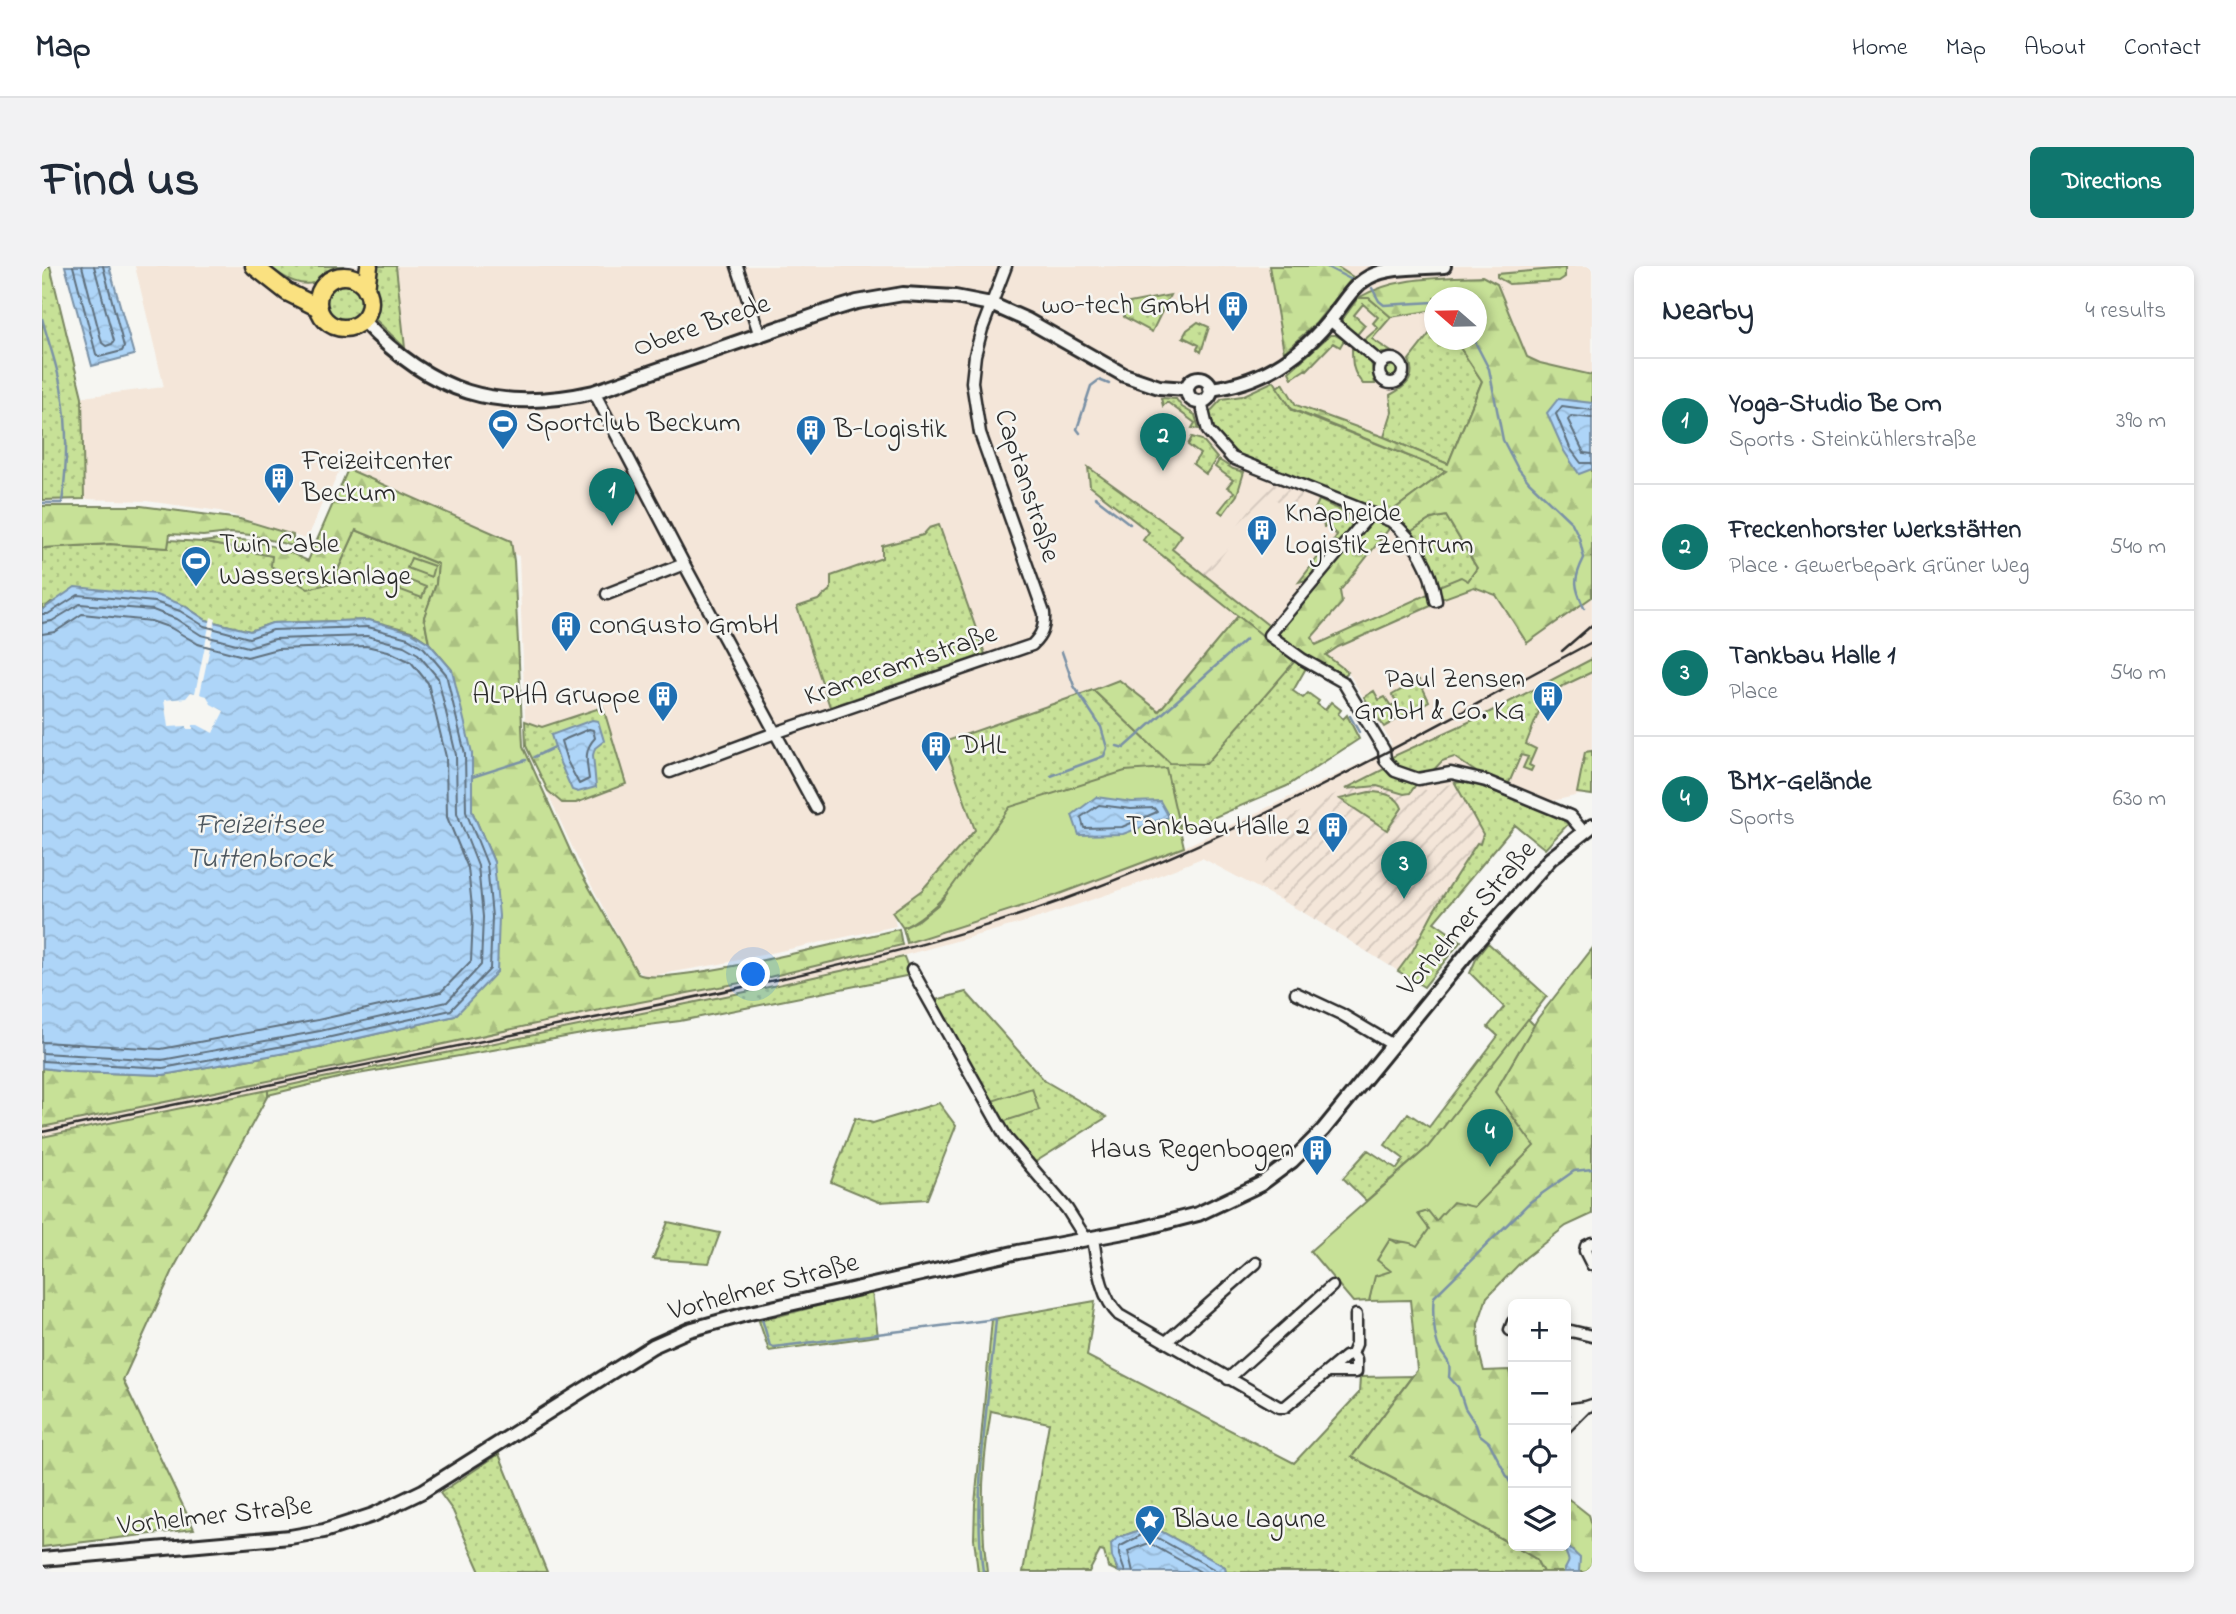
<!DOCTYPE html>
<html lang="en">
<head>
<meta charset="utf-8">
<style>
	:root { --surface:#fff; --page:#f2f2f3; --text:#1f2937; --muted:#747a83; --line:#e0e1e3; --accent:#0f766e }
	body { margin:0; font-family:"Indie Flower",sans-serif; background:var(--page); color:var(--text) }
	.controls { position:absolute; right:21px; bottom:21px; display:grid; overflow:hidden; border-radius:10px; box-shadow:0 4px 10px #0003 }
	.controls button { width:63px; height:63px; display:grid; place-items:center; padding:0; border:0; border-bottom:2px solid var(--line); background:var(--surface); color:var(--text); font:35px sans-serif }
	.compass { position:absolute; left:1382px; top:21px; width:63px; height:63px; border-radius:50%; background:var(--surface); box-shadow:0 4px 10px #0003; rotate:290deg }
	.you { position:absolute; left:712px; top:709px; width:24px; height:24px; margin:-18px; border:5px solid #fff; border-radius:50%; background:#1a73e8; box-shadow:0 0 0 10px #1a73e833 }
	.badge { display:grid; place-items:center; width:46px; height:46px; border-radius:50%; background:var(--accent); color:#fff; font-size:23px; font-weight:700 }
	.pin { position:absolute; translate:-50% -58px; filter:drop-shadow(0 2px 4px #0008) }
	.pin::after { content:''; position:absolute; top:37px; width:24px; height:21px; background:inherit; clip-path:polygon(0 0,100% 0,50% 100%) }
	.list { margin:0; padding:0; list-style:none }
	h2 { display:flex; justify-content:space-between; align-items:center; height:91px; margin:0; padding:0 28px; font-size:30px }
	h2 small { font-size:23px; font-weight:400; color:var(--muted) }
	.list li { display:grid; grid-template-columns:46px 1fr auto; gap:21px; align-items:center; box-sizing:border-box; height:126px; padding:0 28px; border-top:2px solid var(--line) }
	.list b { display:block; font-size:26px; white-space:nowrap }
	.list p { margin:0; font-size:23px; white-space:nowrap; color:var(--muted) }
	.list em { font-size:23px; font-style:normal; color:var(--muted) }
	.icon { flex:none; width:38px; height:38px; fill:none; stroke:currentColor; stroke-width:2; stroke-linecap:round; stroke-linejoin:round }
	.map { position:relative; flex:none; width:1550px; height:1306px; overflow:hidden; border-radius:10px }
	header { display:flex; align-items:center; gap:42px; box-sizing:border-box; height:98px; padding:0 35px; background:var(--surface); border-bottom:2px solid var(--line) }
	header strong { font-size:33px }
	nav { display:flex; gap:38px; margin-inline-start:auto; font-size:24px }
	.intro { display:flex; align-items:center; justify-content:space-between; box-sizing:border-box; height:168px; padding:0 42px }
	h1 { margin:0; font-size:49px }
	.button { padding:18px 32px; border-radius:10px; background:var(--accent); color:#fff; font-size:24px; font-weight:700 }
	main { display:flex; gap:42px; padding:0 42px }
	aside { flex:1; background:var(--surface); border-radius:10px; box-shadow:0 4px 10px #0003 }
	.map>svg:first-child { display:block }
</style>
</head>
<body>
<header>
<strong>Map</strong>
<nav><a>Home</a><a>Map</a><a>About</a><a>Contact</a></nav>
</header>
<div class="intro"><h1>Find us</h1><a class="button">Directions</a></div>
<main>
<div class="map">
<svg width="1550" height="1306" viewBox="0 0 1550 1306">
	<defs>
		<pattern id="industrial-furrows" width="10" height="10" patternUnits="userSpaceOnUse" patternTransform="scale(1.75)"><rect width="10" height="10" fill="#f4e6d9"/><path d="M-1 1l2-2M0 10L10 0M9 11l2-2" fill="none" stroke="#d1c5ba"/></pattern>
		<pattern id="grass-dots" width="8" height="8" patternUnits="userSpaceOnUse" patternTransform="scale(1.75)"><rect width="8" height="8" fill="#c7e197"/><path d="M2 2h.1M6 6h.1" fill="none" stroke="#abc182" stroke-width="1.8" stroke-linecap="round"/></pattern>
		<pattern id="forest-firs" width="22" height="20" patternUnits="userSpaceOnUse" patternTransform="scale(1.75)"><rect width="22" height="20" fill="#c7e197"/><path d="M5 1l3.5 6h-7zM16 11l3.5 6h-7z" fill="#abc182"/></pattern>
		<pattern id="water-waves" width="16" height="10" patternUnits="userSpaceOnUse" patternTransform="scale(1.75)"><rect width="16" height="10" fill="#aed5f8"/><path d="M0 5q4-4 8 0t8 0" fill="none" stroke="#96b7d5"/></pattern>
	</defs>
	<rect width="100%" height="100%" fill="#f6f6f2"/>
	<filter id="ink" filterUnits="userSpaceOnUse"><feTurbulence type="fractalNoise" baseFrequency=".0143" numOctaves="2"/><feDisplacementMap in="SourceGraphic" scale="14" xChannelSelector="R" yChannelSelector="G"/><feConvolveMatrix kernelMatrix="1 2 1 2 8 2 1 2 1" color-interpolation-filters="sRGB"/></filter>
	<g filter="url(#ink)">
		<path fill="#f4e6d9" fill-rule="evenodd" d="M93,0H225L246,13L276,16L291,5L303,0H1227L1311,12L1294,0H1550V393L1535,400L1550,395V526L1489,540L1392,657L1296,665L1160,592L1093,619L987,655L827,699L0,871V861L305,799L572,741L719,713L865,677L1012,630L1142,581L1338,488L1350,478L1306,406L1260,386L1108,267L1101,275L1196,350L1116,446L1077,414L903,476L933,564L880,624L851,646L854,660L678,698L608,710L600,708L593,701L538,598L484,480L477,290L471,288L468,275L299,200L283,238L280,237L268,267L263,273L178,245L104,235L42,233L40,131L122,121ZM1392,32H1434V74H1392Z"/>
		<path fill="url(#industrial-furrows)" d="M1229,217L1269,232L1255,250L1228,229L1164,310L1158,306Z
			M1338,505L1391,527L1404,519L1425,515L1489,540L1392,656L1382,721L1214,617L1248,551Z"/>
		<path fill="url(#grass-dots)" stroke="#798661" stroke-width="2" d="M0,0H8L40,131L42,233L0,234Z
			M225,0H303C294,4 287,9 278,14C260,25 240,10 225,0Z
			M333,0H354L363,82L334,54L335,35L330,18Z
			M1523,2V11L1517,15L1467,18L1455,11V8Z
			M282 36a21 21 0 1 1 42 0a21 21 0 1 1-42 0Z
			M1128,29L1110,66L1082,51V38Z
			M1316,32H1327L1349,51L1330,73L1351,87H1333L1321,75L1336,62L1331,57L1336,51L1321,38L1312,49L1323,59L1314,70L1301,59L1300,54Z
			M1156,56L1167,61L1159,86L1155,83L1157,79L1141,71L1145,64Z
			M1392,62V74H1413L1440,115L1406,198L1342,171L1350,146L1348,129C1363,121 1375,113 1367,94Z
			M1288,69H1293L1302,74L1298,81L1291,77L1265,104L1264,103L1250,112L1247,106Z
			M1310,81L1329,95L1333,118H1321C1310,106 1310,97 1310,81Z
			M1341 105a8 8 0 1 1 16 0a8 8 0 1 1-16 0Z
			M1232,115L1250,144L1404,205L1346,248L1196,190L1178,175L1166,148L1180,133L1200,130Z
			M1119,132L1134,133L1140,141L1153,149L1157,163L1150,162L1153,157L1125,136L1121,140Z
			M1129,160L1143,171L1133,183L1126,178L1131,171L1124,166Z
			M1150,171L1160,174L1175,192L1164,208L1151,198L1158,188L1146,179Z
			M1177,194L1191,203L1202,206L1195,229L1181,248L1177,245L1192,226L1185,221L1191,214L1173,201Z
			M1046,201L1140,269L1130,283L1260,386L1253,395L1264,402L1251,425L1261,432L1266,427L1277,435L1275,438L1283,444L1289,436L1299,444L1296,448L1301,453L1305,449L1317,473L1245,520L1131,569L919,611C902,632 886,649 861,662L850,646L880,624L933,564L902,476L1051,424L1128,497L1252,395L1101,274L1107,266L1048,220Z
			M1277,234L1308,249L1309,260L1297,276L1291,275L1295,269L1286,261H1282L1279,244L1273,243Z
			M1404,250L1435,302L1426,315L1392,322L1385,292L1368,266L1389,253Z
			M897,259L943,388L788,441L755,341L776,334L789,323V310L840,292V280L881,269L887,262Z
			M314,264L396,298L394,318L382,351L387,377L369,365L327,354L230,357L208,365L164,354L141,339L9,336L0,344V282L68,278L125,282L127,274L160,276L231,290L290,317Z
			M1283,282L1291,283L1267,313L1257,316Z
			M1550,393V406L1504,428L1484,478L1494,483L1487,499L1491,501L1489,505L1481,502L1486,491L1479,489L1464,524L1439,514L1434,506L1412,491L1400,495L1383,513H1376L1343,494L1440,450Z
			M1377,414L1387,435L1342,461L1322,431L1332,425L1337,434L1343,431L1349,440L1355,436L1350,429Z
			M561,441L584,518L534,537H520L506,525L484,480L483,455L500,461Z
			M1550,485V529L1535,527L1543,486Z
			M1342,503L1375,517L1368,527L1362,528L1335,520L1303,523Z
			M1425,515L1518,551L1526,558L1503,583L1473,559L1392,656L1419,675L1382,721L1356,705L1370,686L1391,646L1435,577L1438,578L1441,568L1413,517Z
			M1327,526C1340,526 1355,528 1360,542L1345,564L1298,533Z
			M1446,677L1505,730L1386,881L1324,935L1301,912L1326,884L1355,903L1362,893L1343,879L1366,847L1387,861L1456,770L1446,761L1462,741L1428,707L1435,691Z
			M862,691L869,709L638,755L551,766L305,810L226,829V824L276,813L713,724Z
			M924,726L1003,815L1065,851L990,898L968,872L894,734Z
			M897,837L914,860L885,933L837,936L789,916L813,852L831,857Z
			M626,956L678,967L667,997L611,993Z
			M830,1026L836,1070L727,1085L717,1055Z
			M1053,1035L1045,1090L1252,1197L1317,1127L1318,1111L1370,1110L1310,1191L1390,1233L1494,1293L1501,1306H1184L1183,1301L1106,1258L1095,1265L1075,1272L1074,1301L1077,1306L1066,1301L1062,1286L1058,1285L1047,1306H981L1007,1157L949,1145C940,1197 938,1254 945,1306H936L932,1273L933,1238L950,1053Z
			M457,1188L505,1306H438L411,1245L398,1227Z"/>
		<path fill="url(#forest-firs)" stroke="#798661" stroke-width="2" d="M1227,0H1294L1311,11L1274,57L1242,86Z
			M1440,10L1455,18L1485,91L1498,97L1550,109V331L1485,377L1454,329L1432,321L1394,335L1392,322L1419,311L1426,315L1435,302L1404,250L1389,253L1368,266L1346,248L1404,205L1250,143L1235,121L1241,117L1254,139L1342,171L1406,198L1440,115L1413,74H1434V32H1392V44L1349,51L1327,32H1316C1354,10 1398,12 1440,10Z
			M306,203L469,275L472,295L481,480L535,600L596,708C622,722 817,672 857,663L860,679L719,713L572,741L305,799L0,861V802L34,806L121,809L282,780L413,750L452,596L430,545L410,404L387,377L382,351L394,318L396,298L314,264L290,317L266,323L229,300L230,290L160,276C202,270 228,276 266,295Z
			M0,240H99L198,253L251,269V280L209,269L188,267L161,270L128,268L126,282L68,278L0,282Z
			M1329,247L1349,255L1346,264L1298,325L1300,337L1270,371L1274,379L1386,328L1383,318L1391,314V339L1296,381L1284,389L1306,406L1297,414L1232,369Z
			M1196,350L1253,395L1164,498L1128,497L1051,424L1077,414L1117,445Z
			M1550,683V948L1524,960L1483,992L1445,1031L1436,1058L1437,1086L1442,1105L1467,1104L1471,1122V1279L1390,1233L1310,1191L1375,1104L1368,1034L1327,1035L1335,994L1348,973L1355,977L1365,975L1375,979L1378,973L1375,948L1386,945L1389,946L1412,936L1491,880L1453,826L1496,752Z
			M226,824V829L133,1000L81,1114L152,1263L0,1281V871Z
			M1524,1231L1547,1249L1550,1259V1306H1501L1494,1293L1472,1280H1524Z"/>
		<path fill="#c7e197" stroke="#798661" stroke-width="2" d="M369,292L392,300L389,311L365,302Z
			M361,312L384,321L380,332L356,323Z
			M1124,502L1142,581L1012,630L865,677L861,662L877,654L898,637L968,541L1083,505Z
			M1486,753L1492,759L1453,826L1492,880L1432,941L1411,936L1394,955L1386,945L1376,948L1387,963L1375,980C1365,974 1358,977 1348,973L1335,994L1349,1005L1333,1010L1327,1035L1311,1036L1268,985L1386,881Z
			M990,822L997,844L960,856L950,835Z"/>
		<path fill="url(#water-waves)" stroke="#7a91a6" stroke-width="2" d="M23,0H67L92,89L50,100Z
			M1516,133L1550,137V203L1537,208L1522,185L1505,147Z
			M33,321L114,329L141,339L164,354L208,365L230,357L327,354L369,366L387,377L410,404L430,487V545L452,596L457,650L455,706L413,750L282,780L121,809L34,806L0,802V344Z
			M550,454L556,455L562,475L553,482L551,489L554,521L536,526L530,524L518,497L509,469Z
			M1054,531L1090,536L1118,535L1127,551L1081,568L1037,569L1030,549Z
			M1106,1258L1183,1301L1184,1306H1077L1070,1291L1069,1278L1075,1272L1095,1265Z
			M1526,1281L1538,1292L1537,1306H1522C1525,1295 1530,1300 1523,1285Z"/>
		<path fill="#f6f6f2" d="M169,351L174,353L158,428L165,430L169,438L182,445L171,467L156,459H151V463H145V460L126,461L122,434L144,432L149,426L153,427Z"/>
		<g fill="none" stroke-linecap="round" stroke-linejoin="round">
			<path stroke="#5f6f7d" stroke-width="2" d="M31,0L54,88L57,91L80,85L82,81L61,0
				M40,0L60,77L64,80L70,78L72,75L52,0
				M1550,144L1520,140L1514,148L1528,182L1539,197H1550
				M1550,152L1529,150L1526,154L1542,187L1550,188
				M0,348H6L36,329L113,336L138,345L162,360L207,372L231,364L326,361L366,372L382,382L404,408L423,488L424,546L445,598L450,651L448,703L409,744L280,773L121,802L0,795
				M0,357L10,355L38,338L111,344L134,353L159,369L206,381L233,373L325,370L362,380L376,388L396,412L414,489L415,547L436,600L441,651L439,699L405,736L278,765L120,794L0,787
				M0,368L13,366L40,348L109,355L129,362L156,378L205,391L235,383L324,380L346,385L369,396L386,417L404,491L405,551L426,602L431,651L429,695L399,726L276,754L119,783L0,776
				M547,463L551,464L553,472C541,484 545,497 547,513L537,518L525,495L519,475Z
				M1057,539L1089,543L1112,542L1115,546L1080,561L1042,562L1039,551Z
				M1083,1306L1077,1289V1281L1105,1266L1177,1306
				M1091,1306L1086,1285L1107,1277L1159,1306"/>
			<path stroke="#7a91a6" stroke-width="2.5" d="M1283,0L1312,15
				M1330,22L1337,35L1342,39L1392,36
				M0,52C6,76 16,101 20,127C26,163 25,200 20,237H0
				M1432,74L1447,103L1461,174L1475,201L1487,216L1530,257L1537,271L1542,292C1531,314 1532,320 1542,342
				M1038,167L1035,163L1049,120L1057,114L1067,118
				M1053,231L1088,258
				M1308,450L1317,466
				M1075,480L1082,482L1204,373
				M492,491L513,481
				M1009,510L1062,490L1065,482L1059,461L1032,420L1020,386
				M430,511L484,494
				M720,1053L728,1080L732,1081L954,1053C947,1134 930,1226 941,1306
				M1471,1222L1447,1176L1437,1168L1434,1159L1423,1142L1416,1121L1407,1111C1409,1094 1405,1096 1398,1084C1392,1073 1390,1044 1392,1031L1488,936L1532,905L1550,903
				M1518,1280L1523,1285"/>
			<g stroke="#2b2b2b" stroke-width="15">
				<path id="minor" d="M695,0L718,70
					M1288,54L1340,98
					M1337 105a12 12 0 1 1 24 0a12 12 0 1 1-24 0Z
					M552,126L642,298L774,542
					M1159,136L1166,165L1190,192L1349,255C1375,276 1389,302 1394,335
					M1329,247L1227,369L1260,393L1301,416L1342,484L1343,494L1353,505L1376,513L1409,507L1444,515L1528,550L1541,565
					M565,328L642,298
					M628,506L733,467L990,379C1000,369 1003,361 1002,347L938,167L930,116L933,89L940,63L964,0
					M870,704L965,873L1025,943L1044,973
					M1254,727L1299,748L1351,779
					M1051,972C1055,997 1058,1031 1077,1049L1237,1141H1243L1285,1106H1314V1094L1310,1088L1303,1091L1285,1106
					M1550,977L1544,980L1543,985L1550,999
					M1471,1056L1468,1064H1471
					M1524,1067L1529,1065L1550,1070
					M1124,1076L1214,997
					M1310,1088L1314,1078V1049
					M1186,1113L1290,1020
					M1524,1144L1544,1141
					M1524,1161L1544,1141L1550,1139"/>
			</g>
			<g stroke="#2b2b2b" stroke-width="18">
				<path id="tertiary" d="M321,55C389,127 455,148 552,126L786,45L815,36L861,28L913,31L949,38L985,54L1082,109L1117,121L1145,123
					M1145 124a12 12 0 1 1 24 0a12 12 0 1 1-24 0Z
					M1168,123C1218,117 1256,93 1287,55C1300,40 1309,21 1327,11C1348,0 1378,2 1402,0
					M0,1293L248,1271L282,1265L331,1249L381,1225L611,1080L647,1064L708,1047L976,986L1098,963L1156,948L1219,918L1250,895L1281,864L1432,679L1508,593L1550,560"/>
			</g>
			<g stroke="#2b2b2b" stroke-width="21">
				<path id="primary" d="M212,0L245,26L277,42
					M276 36a26 26 0 1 1 52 0a26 26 0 1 1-52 0Z
					M324,23L327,0"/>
			</g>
			<use href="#minor" stroke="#f6f6f2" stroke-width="10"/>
			<use href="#tertiary" stroke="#f6f6f2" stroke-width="12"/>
			<use href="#primary" stroke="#fae180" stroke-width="16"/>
			<path stroke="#2b2b2b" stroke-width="2.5" d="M1520,385L1550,359
				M0,866C183,828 365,790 548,753C706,720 865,690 1018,635C1204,568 1376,469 1550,376"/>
		</g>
	</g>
	<defs>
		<g id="building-pin" transform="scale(1.575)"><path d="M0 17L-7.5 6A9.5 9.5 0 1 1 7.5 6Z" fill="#1f6fb2" stroke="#f6f6f2"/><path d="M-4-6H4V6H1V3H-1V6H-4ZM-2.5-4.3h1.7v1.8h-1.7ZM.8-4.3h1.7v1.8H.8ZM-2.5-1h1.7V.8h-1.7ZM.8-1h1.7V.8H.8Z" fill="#fff"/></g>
		<g id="stadium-pin" transform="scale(1.575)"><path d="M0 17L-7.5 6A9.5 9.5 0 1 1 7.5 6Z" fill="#1f6fb2" stroke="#f6f6f2"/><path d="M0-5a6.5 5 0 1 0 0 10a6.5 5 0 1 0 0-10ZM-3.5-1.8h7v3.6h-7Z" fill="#fff"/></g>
		<g id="sight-pin" transform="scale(1.575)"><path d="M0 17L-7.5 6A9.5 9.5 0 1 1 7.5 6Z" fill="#1f6fb2" stroke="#f6f6f2"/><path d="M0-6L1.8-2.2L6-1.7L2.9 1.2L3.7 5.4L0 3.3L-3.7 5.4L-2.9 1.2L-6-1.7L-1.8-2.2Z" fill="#fff"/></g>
	</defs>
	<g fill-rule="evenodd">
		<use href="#building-pin" x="1191" y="40"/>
		<use href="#stadium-pin" x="461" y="158"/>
		<use href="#building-pin" x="769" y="164"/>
		<use href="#building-pin" x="237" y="212"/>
		<use href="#building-pin" x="1220" y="264"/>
		<use href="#stadium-pin" x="154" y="295"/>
		<use href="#building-pin" x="524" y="360"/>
		<use href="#building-pin" x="621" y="430"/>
		<use href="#building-pin" x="1506" y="430"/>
		<use href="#building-pin" x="894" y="480"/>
		<use href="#building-pin" x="1291" y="561"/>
		<use href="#building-pin" x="1275" y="884"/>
		<use href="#sight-pin" x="1108" y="1254"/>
	</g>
	<g text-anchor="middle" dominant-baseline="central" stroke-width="5" stroke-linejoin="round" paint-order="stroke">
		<g font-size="28" fill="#2b2b2b" stroke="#f6f6f2" text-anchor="start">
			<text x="1168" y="40" text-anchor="end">wo-tech GmbH</text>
			<text x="484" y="158">Sportclub Beckum</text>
			<text x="792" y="164">B-Logistik</text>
			<text x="260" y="196">Freizeitcenter<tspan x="260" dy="32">Beckum</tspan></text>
			<text x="1243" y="248">Knapheide<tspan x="1243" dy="32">Logistik Zentrum</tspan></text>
			<text x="177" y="279">Twin Cable<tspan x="177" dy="32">Wasserskianlage</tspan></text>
			<text x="547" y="360">conGusto GmbH</text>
			<text x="1483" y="414" text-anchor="end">Paul Zensen<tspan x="1483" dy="32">GmbH &amp; Co. KG</tspan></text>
			<text x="598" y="430" text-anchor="end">ALPHA Gruppe</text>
			<text x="917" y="480">DHL</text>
			<text x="1268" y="561" text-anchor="end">Tankbau Halle 2</text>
			<text x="1252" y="884" text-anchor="end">Haus Regenbogen</text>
			<text x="1131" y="1254">Blaue Lagune</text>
		</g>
		<g font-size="28" fill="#2b2b2b" stroke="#f6f6f2">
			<text transform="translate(660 61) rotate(-19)">Obere Brede</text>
			<text transform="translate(984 220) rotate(72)">Captanstraße</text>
			<text transform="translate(859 400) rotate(-19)">Krameramtstraße</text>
			<text transform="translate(1426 653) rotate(-49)">Vorhelmer Straße</text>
			<text transform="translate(722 1022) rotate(-15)">Vorhelmer Straße</text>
			<text transform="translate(173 1251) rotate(-6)">Vorhelmer Straße</text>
		</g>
		<g font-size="30" font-style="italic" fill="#4c565e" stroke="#f6f6f2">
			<text x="217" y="560">Freizeitsee<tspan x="217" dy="34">Tuttenbrock</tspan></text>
		</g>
	</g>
</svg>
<div class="controls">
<button>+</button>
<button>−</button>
<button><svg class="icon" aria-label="locate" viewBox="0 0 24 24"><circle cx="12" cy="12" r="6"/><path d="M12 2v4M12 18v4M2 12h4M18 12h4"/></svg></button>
<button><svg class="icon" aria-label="layers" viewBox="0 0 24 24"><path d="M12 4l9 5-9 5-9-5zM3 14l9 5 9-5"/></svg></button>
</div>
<svg class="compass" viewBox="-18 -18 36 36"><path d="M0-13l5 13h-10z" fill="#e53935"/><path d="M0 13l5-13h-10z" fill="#747a83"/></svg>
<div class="you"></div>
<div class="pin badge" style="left:570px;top:260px">1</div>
<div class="pin badge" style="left:1121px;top:205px">2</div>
<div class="pin badge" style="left:1362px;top:633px">3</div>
<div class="pin badge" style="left:1448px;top:901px">4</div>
</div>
<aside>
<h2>Nearby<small>4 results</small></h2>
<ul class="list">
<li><span class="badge">1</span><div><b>Yoga-Studio Be Om</b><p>Sports · Steinkühlerstraße</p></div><em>390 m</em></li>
<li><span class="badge">2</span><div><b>Freckenhorster Werkstätten</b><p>Place · Gewerbepark Grüner Weg</p></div><em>540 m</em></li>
<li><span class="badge">3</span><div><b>Tankbau Halle 1</b><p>Place</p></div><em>540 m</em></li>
<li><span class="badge">4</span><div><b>BMX-Gelände</b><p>Sports</p></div><em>630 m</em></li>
</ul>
</aside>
</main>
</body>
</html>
